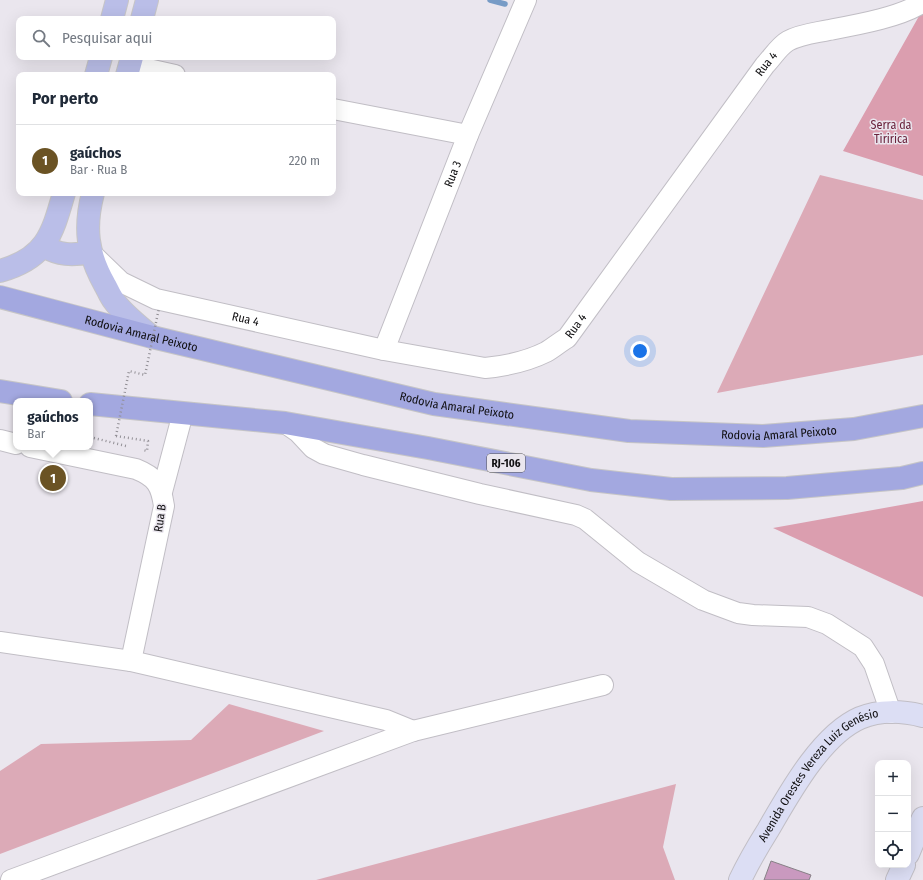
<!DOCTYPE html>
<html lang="pt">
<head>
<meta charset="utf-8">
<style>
	:root { --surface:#fff; --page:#f6f6f7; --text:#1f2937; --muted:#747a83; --line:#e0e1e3; --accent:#6b5324 }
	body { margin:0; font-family:"Fira Sans Condensed",sans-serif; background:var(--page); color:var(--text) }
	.controls { position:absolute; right:12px; bottom:12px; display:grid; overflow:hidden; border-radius:8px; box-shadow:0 4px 16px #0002 }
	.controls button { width:36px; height:36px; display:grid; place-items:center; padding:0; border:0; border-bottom:1px solid var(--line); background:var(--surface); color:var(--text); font:20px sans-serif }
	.you { position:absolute; left:640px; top:351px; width:14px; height:14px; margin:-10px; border:3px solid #fff; border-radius:50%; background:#1a73e8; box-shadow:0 0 0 6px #1a73e833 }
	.badge { display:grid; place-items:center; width:26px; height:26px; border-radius:50%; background:var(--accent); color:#fff; font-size:13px; font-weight:700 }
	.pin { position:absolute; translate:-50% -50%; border:2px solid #fff; box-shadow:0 1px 4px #0006 }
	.popup { position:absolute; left:13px; top:398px; width:80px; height:52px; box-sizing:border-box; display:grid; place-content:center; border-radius:8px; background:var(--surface); filter:drop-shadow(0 1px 3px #0005); font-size:13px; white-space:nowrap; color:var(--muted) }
	.popup b { font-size:15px; color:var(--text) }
	.popup::after { content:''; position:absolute; left:50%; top:100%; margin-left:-8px; border:8px solid transparent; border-top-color:var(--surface) }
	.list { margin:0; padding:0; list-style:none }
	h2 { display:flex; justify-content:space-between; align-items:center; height:52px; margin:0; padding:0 16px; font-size:17px }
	h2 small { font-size:13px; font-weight:400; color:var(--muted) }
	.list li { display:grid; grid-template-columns:26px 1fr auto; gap:12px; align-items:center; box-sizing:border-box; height:72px; padding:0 16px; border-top:1px solid var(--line) }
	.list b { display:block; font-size:15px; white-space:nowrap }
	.list p { margin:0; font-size:13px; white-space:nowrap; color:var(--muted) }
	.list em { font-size:13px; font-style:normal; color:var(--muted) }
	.icon { flex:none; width:22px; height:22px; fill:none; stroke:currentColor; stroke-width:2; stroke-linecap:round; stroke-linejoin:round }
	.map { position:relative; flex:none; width:923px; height:880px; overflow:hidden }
	.search { position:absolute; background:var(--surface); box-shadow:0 4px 16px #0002; left:16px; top:16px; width:320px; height:44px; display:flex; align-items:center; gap:10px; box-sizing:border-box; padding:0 14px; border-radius:8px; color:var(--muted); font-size:15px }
	.panel { position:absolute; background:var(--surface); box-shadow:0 4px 16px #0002; left:16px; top:72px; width:320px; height:124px; border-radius:8px }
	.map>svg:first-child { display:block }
</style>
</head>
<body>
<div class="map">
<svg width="923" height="880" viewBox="0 0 923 880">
	<rect width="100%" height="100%" fill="#eae6ee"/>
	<path fill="#dcaab7" d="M820,175L923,200V355L717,393Z
		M229,704L324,731L0,854V771L41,744L191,740Z
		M676,784L663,847L675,880H316Z"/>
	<path fill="#db9eaf" d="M923,9V176L843,151Z
		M923,501V597L773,528Z"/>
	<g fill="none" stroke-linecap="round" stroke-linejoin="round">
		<path stroke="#779bc6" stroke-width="5.5" d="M490,0L505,4"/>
	</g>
	<path fill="#c999bf" stroke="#878086" d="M771,861L811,875L809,880H764Z"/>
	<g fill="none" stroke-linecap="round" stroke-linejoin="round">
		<g stroke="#c1bec5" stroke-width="22">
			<g id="minor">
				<path d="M130,65L175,75"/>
				<path d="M333,109L468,135"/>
				<path id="s1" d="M92,254L121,282L156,299L384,350L485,368C505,366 528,361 546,352C553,348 560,342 567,338L765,65C772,58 779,46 788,41C801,34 815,33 829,30C856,25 902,17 923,2"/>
				<path id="s2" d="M384,350L468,135L526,0"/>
				<path d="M285,423L298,432L313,448L324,454L363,465L480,494L576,515L585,519L638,562L703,600L738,613L753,615L808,617L827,624L863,647L874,664L891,713"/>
				<path d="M0,440L16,444"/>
				<path d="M30,447L136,469C156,477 161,485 164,506L131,661"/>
				<path d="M162,492L183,413"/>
				<path d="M0,642L131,661L386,720L413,731"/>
				<path d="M11,880L413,731L603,685"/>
			</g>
		</g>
		<g stroke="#c1bec5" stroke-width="24">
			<g id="secondary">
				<path d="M908,854L923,818"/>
				<path id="s3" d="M740,880C748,863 758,846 768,830C789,794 821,735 860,718C879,710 903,711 923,716"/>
				<path d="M897,880L904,865"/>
			</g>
		</g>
		<g stroke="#c6c5c6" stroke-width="24">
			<path id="primary" d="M112,19L117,0
				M142,19L147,0
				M96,75L101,57
				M127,75L132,57
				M93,193C84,228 87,253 105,285C108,290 110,296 114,301C124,315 139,326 152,337
				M43,246C59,255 72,256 90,252
				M0,271C46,258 52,235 64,193"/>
		</g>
		<g stroke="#c6c5c6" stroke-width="24">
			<g id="trunk">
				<path id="s4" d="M0,297L152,337L434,404L629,431L763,436L854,429L923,416"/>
				<path d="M0,391L61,401"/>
				<path d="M90,404L285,423L428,448L591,480L671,489L787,488L902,478L923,473"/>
			</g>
		</g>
		<path stroke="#928f95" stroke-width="2.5" stroke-dasharray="1 3" stroke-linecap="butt" d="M116,436L148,441L147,451L143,450
			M90,437L126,446"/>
		<use href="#minor" stroke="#fff" stroke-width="20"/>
		<use href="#secondary" stroke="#dcdef4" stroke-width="22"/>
		<use href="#primary" stroke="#babee8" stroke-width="22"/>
		<use href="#trunk" stroke="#a3a8e0" stroke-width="22"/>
		<path stroke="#928f95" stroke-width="2.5" stroke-dasharray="1 3" stroke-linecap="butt" d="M116,436L129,371L145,375L159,308"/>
	</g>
	<g text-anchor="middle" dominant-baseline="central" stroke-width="3" stroke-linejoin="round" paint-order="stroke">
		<rect fill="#eae6ee" stroke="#515053" stroke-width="1" x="487" y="454" width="38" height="18" rx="3"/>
		<g font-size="11" font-weight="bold" fill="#100f11">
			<text x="506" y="463">RJ-106</text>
		</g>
		<g font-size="12" fill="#100f11" stroke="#eae6ee">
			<text stroke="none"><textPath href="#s1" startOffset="843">Rua 4</textPath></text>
			<text stroke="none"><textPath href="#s2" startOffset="189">Rua 3</textPath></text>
			<text stroke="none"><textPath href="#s1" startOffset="171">Rua 4</textPath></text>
			<text stroke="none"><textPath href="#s1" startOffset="519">Rua 4</textPath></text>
			<text stroke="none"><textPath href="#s4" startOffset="146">Rodovia Amaral Peixoto</textPath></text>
			<text stroke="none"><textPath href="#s4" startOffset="470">Rodovia Amaral Peixoto</textPath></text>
			<text stroke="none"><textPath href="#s4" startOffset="794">Rodovia Amaral Peixoto</textPath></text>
			<text transform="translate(160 518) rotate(-82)">Rua B</text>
			<text stroke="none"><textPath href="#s3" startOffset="134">Avenida Orestes Vereza Luiz Genésio</textPath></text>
		</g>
		<g font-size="12" fill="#6a223c" stroke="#eae6ee">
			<text x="891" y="125">Serra da<tspan x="891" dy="14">Tiririca</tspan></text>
		</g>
	</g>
</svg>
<div class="controls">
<button>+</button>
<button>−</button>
<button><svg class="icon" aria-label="locate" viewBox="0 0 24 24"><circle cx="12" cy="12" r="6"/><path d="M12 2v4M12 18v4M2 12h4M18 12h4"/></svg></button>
</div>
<div class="you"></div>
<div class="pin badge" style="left:53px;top:478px">1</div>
<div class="popup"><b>gaúchos</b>Bar</div>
<div class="search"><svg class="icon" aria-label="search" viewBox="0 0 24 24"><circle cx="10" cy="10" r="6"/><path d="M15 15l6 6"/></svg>Pesquisar aqui</div>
<section class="panel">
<h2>Por perto<small></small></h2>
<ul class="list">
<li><span class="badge">1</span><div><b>gaúchos</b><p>Bar · Rua B</p></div><em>220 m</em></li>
</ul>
</section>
</div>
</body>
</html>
